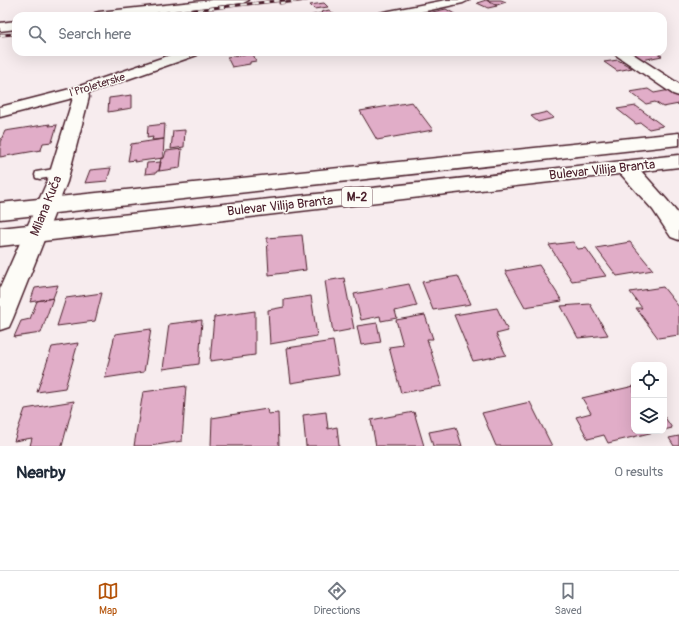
<!DOCTYPE html>
<html lang="en">
<head>
<meta charset="utf-8">
<style>
	:root { --surface:#fff; --page:#f2f2f3; --text:#1f2937; --muted:#747a83; --line:#e0e1e3; --accent:#b45309 }
	body { margin:0; font-family:Pangolin,sans-serif; background:var(--page); color:var(--text) }
	.controls { position:absolute; right:12px; bottom:12px; display:grid; overflow:hidden; border-radius:8px; box-shadow:0 4px 16px #0002 }
	.controls button { width:36px; height:36px; display:grid; place-items:center; padding:0; border:0; border-bottom:1px solid var(--line); background:var(--surface); color:var(--text); font:20px sans-serif }
	.list { margin:0; padding:0; list-style:none }
	h2 { display:flex; justify-content:space-between; align-items:center; height:52px; margin:0; padding:0 16px; font-size:17px }
	h2 small { font-size:13px; font-weight:400; color:var(--muted) }
	.icon { flex:none; width:22px; height:22px; fill:none; stroke:currentColor; stroke-width:2; stroke-linecap:round; stroke-linejoin:round }
	.map { position:relative; flex:none; width:679px; height:446px; overflow:hidden }
	.search { position:absolute; background:var(--surface); box-shadow:0 4px 16px #0002; left:12px; right:12px; top:12px; height:44px; display:flex; align-items:center; gap:10px; box-sizing:border-box; padding:0 14px; border-radius:12px; color:var(--muted); font-size:15px }
	.sheet { height:124px; background:var(--surface) }
	nav { display:flex; justify-content:space-around; align-items:center; box-sizing:border-box; height:56px; border-top:1px solid var(--line); background:var(--surface); font-size:11px; color:var(--muted) }
	nav a { display:grid; justify-items:center; gap:2px }
	nav .on { color:var(--accent) }
	.map>svg:first-child { display:block }
</style>
</head>
<body>
<div class="map">
<svg width="679" height="446" viewBox="0 0 679 446">
	<rect width="100%" height="100%" fill="#f7ecee"/>
	<filter id="ink" filterUnits="userSpaceOnUse"><feTurbulence type="fractalNoise" baseFrequency=".025" numOctaves="2"/><feDisplacementMap in="SourceGraphic" scale="8" xChannelSelector="R" yChannelSelector="G"/><feConvolveMatrix kernelMatrix="1 2 1 2 8 2 1 2 1" color-interpolation-filters="sRGB"/></filter>
	<g filter="url(#ink)">
		<path fill="#e1adc8" stroke="#4a1f2b" d="M486,0L497,6L488,8L477,3Z
			M487,0H501L506,2L497,5Z
			M324,3L328,7L314,9L310,5Z
			M446,9L458,16H432L428,13Z
			M329,10L336,16H309L322,13L321,12Z
			M630,52H655L662,56L642,60Z
			M246,54H253L256,61L250,62V64L232,67L227,57Z
			M618,60L632,68L617,71L604,62Z
			M648,89L654,93L675,89L679,92V104L663,107L655,102L646,104L630,92Z
			M132,95V108L108,112L109,98Z
			M412,102L433,130L377,140L360,111Z
			M636,106L663,126L649,129L641,123L636,124L617,109Z
			M547,112L554,118L538,122L531,116Z
			M50,124L49,126L57,125L52,142L43,143L41,150L0,157V142L5,131Z
			M165,124L164,139L152,140L153,137L147,138L148,126Z
			M185,130L184,147L171,149L173,131Z
			M164,139L163,158L134,162L135,160L128,161L131,144Z
			M182,149L180,168L159,171L161,158H164L166,151Z
			M161,162L159,171H157L156,173L145,174L147,163Z
			M111,168L107,181L85,183L90,170Z
			M302,235L306,270L269,275L267,238Z
			M573,242L578,249L586,248L606,276L572,281L549,245Z
			M630,242L653,270L617,276L596,248Z
			M539,265L562,301L525,307L505,271Z
			M458,276L471,304L433,310L422,282Z
			M344,278L354,329L333,333L325,281Z
			M409,284L417,306L395,311L397,318L381,321L380,316L361,320L354,294Z
			M58,285L53,298L30,302L35,288Z
			M663,287L679,307V335L658,338L636,308H642L630,292Z
			M102,293L95,321L57,326L66,298Z
			M311,296L317,336L270,344L268,310L284,307V300Z
			M53,298L41,333L14,337L21,321L30,319L37,301Z
			M590,304L608,335L578,338L561,306Z
			M497,308L508,331L496,334L506,355L473,361L454,315Z
			M255,311V355L210,361L214,317Z
			M425,315L433,339H427L442,386L401,393L389,347L403,345L396,320Z
			M202,320L199,364L163,369L169,324Z
			M377,323L381,342L361,345L357,326Z
			M151,329L144,372L105,378L115,334Z
			M333,341L339,375L291,383L287,348Z
			M78,343L65,388L37,392L52,347Z
			M186,386L182,441L150,446H134L143,392Z
			M634,386V431H658L608,443L604,435L588,439L576,417L591,413L582,398Z
			M74,401L62,446H30L32,438L14,441L25,409Z
			M530,402L552,446H496L482,413Z
			M267,409L268,414L278,413L279,446H211L212,418Z
			M326,412L328,429L337,427L339,446H306L303,415Z
			M414,412L424,446H376L371,420Z
			M664,416L672,428L664,430Z
			M456,427L462,446H433L429,432Z
			M679,436V446H674L669,438Z"/>
		<g fill="none" stroke-linecap="round" stroke-linejoin="round">
			<g stroke="#4a1f2b" stroke-width="3">
				<path id="service" d="M60,168L64,169L65,172L64,175L40,179L36,178L35,175L36,172Z"/>
			</g>
			<g stroke="#4a1f2b" stroke-width="3">
				<path id="minor" d="M212,0H249L243,3L131,16H93L95,13L99,12Z
					M446,0H469L463,3L402,16H378L380,13L384,12Z
					M16,21V29L0,31V23Z
					M179,52H199L197,55L88,93L89,97L67,182L13,318L9,327L0,330V288L47,182L73,98L0,117V107L74,88Z
					M614,52H630L679,84V96L673,94L616,55Z
					M626,161L633,162L667,200L679,215V240L671,237L653,210L619,172L616,167L619,162Z"/>
			</g>
			<g stroke="#4a1f2b" stroke-width="3">
				<path id="primary" d="M679,133V145L0,219V203Z
					M679,155V167L0,246V228Z"/>
			</g>
			<use href="#service" fill="#fdfcf7" fill-rule="evenodd"/>
			<use href="#minor" fill="#fdfcf7" fill-rule="evenodd"/>
			<use href="#primary" fill="#fdfcf7" fill-rule="evenodd"/>
			<g stroke="#4a1f2b" stroke-width="3">
				<path id="rail" d="M280,3L307,0
					M143,16L284,0
					M0,35L16,34"/>
			</g>
			<use href="#rail" stroke="#fdfcf7" stroke-width="2" stroke-dasharray="5.5" stroke-linecap="butt"/>
		</g>
	</g>
	<g text-anchor="middle" dominant-baseline="central" stroke-width="3" stroke-linejoin="round" paint-order="stroke">
		<g font-size="11" fill="#4a1f2b" stroke="#fdfcf7">
			<text transform="translate(97 85) rotate(-17)">I Proleterske</text>
		</g>
		<rect fill="#fdfcf7" stroke="#806168" stroke-width="1" x="342" y="187" width="30" height="20" rx="3"/>
		<g font-size="12" font-weight="bold" fill="#4a1f2b">
			<text x="357" y="197">M-2</text>
		</g>
		<g font-size="13" fill="#4a1f2b" stroke="#fdfcf7">
			<text transform="translate(602 170) rotate(-6)">Bulevar Vilija Branta</text>
			<text transform="translate(46 206) rotate(-68)">Milana Kuča</text>
			<text transform="translate(280 206) rotate(-6)">Bulevar Vilija Branta</text>
		</g>
	</g>
</svg>
<div class="controls">
<button><svg class="icon" aria-label="locate" viewBox="0 0 24 24"><circle cx="12" cy="12" r="6"/><path d="M12 2v4M12 18v4M2 12h4M18 12h4"/></svg></button>
<button><svg class="icon" aria-label="layers" viewBox="0 0 24 24"><path d="M12 4l9 5-9 5-9-5zM3 14l9 5 9-5"/></svg></button>
</div>
<div class="search"><svg class="icon" aria-label="search" viewBox="0 0 24 24"><circle cx="10" cy="10" r="6"/><path d="M15 15l6 6"/></svg>Search here</div>
</div>
<section class="sheet">
<h2>Nearby<small>0 results</small></h2>
<ul class="list">
</ul>
</section>
<nav>
<a class="on"><svg class="icon" aria-label="map" viewBox="0 0 24 24"><path d="M3 6l6-2 6 2 6-2v14l-6 2-6-2-6 2zM9 4v14M15 6v14"/></svg>Map</a>
<a><svg class="icon" aria-label="directions" viewBox="0 0 24 24"><path d="M12 3l9 9-9 9-9-9zM9 14v-3h6M13 9l2 2-2 2"/></svg>Directions</a>
<a><svg class="icon" aria-label="saved" viewBox="0 0 24 24"><path d="M7 4h10v16l-5-4-5 4z"/></svg>Saved</a>
</nav>
</body>
</html>
